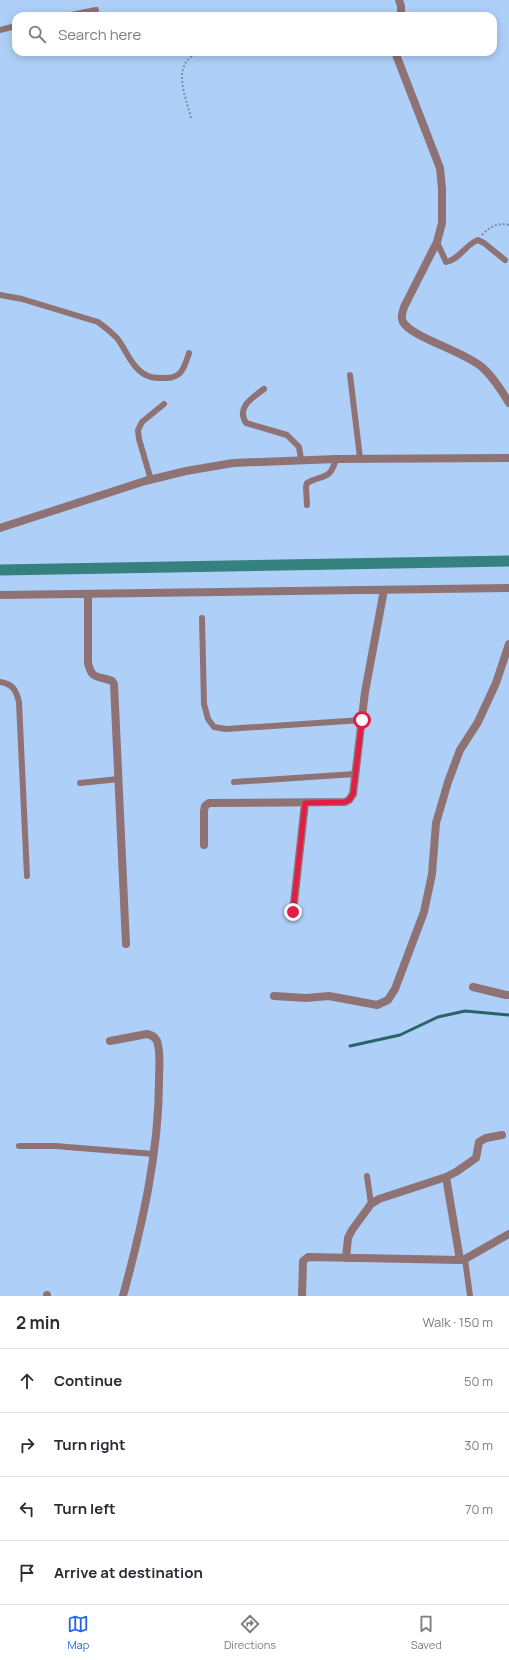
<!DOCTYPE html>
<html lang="en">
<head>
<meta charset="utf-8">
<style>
	:root { --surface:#fff; --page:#f2f2f3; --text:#2b2b33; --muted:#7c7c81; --line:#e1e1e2; --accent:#2563eb }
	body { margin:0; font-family:Manrope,sans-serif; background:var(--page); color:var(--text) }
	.stop { position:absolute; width:12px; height:12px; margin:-9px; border:3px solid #e11d48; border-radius:50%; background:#fff }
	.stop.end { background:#e11d48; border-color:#fff; box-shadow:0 1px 4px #0008 }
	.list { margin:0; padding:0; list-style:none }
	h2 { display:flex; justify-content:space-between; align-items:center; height:52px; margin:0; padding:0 16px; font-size:17px }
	h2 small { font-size:13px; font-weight:400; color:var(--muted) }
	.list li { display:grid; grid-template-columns:26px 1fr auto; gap:12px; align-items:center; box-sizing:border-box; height:64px; padding:0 16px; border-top:1px solid var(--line) }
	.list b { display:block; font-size:15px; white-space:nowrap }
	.list em { font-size:13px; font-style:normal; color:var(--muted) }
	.icon { flex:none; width:22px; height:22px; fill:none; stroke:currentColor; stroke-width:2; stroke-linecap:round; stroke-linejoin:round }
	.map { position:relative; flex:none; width:509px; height:1296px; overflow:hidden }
	.search { position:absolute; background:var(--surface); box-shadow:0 2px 10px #0003; left:12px; right:12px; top:12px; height:44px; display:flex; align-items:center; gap:10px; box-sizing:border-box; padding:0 14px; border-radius:12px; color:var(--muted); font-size:15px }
	.sheet { height:308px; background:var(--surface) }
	nav { display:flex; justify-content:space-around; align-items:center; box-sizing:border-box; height:56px; border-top:1px solid var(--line); background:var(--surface); font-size:11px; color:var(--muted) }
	nav a { display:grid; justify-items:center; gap:2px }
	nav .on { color:var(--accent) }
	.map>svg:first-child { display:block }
</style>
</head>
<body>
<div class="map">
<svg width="509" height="1296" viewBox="0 0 509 1296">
	<rect width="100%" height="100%" fill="#aed0f8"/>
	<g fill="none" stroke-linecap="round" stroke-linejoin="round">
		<path stroke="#2a6468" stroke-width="3" d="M350,1046L400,1035L438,1017L465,1011L509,1015"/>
		<path stroke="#35817f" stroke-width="11" d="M0,570L509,561"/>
		<path stroke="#7590b1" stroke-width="2" stroke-dasharray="2 2" stroke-linecap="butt" d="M191,118C187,100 173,71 191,57C194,55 199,54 203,52
			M482,235C489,227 499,222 509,225"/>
		<path stroke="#8f7274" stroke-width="6" d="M66,16L96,10
			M0,30L16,26
			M437,242L446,262C459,260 466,244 478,240L484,243L505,260
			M0,295L22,299L98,322C105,327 111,332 117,338C127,351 133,372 151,377C155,378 160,378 163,378C182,379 184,368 189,353
			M350,375L360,458
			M264,389C252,398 236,407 246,423L287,435L299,447L301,459
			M151,480L139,439L138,430L142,422L164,404
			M307,505L306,487L307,483C323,474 330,481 336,459
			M202,618L204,704L208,719L214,727L226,729L362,720
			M0,682C13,684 16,690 19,702L27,876
			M234,782L355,774
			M80,783L119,779
			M19,1146H55L154,1154
			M367,1176L371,1204
			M465,1259L470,1296"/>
		<path stroke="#8f7274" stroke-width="8" d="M399,0L401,6V16
			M395,52L440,168L442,189V223L437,242L404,307C403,312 400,317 403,322C411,337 466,352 483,368C494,378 502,391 509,403
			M0,528L145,481L186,471L233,463L336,459L509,458
			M0,595L509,588
			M88,595V663C92,680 97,675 112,681L114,684L126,944
			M204,845V811L205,806L209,803L345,802L349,800L353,794L365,692L384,590
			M293,912L305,803
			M473,987L506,995H509
			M274,996L306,998L329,996L377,1005L388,1000L395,989L424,912L432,874L436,823L448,782L460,750L478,722L496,683L509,644
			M110,1041L147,1034C151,1035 155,1036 157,1041C161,1053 159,1067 159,1080C159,1153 142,1226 123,1296
			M446,1177L460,1260
			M346,1258L348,1238L352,1230L371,1204L379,1199L446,1177L456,1172L476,1158L479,1142L486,1138L502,1135
			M47,1296V1295
			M302,1296L303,1261L308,1257L460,1260L465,1259L509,1234"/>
	</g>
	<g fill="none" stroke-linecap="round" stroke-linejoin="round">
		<path stroke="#e11d48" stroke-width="5" d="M293,912L305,803L345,802L349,800L353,794L362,720"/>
	</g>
</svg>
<div class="stop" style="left:362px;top:720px"></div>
<div class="stop end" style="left:293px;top:912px"></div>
<div class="search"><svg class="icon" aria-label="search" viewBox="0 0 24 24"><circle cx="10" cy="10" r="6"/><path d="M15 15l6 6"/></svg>Search here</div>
</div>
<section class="sheet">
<h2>2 min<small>Walk · 150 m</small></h2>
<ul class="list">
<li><svg class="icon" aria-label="ahead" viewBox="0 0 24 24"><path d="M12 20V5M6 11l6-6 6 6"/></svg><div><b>Continue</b></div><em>50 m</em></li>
<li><svg class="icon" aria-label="right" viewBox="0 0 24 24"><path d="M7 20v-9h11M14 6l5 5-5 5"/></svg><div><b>Turn right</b></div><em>30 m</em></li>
<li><svg class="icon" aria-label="left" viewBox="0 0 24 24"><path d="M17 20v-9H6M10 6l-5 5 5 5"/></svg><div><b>Turn left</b></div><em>70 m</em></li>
<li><svg class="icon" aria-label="arrive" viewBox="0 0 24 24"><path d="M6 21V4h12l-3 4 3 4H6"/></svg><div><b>Arrive at destination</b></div></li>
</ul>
</section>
<nav>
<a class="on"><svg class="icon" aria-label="map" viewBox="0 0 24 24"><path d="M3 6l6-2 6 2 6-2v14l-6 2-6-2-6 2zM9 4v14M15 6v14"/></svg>Map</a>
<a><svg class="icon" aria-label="directions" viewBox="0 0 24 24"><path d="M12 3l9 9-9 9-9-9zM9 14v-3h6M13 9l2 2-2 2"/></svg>Directions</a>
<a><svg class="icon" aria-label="saved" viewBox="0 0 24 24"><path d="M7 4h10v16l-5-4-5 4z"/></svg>Saved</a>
</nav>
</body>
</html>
